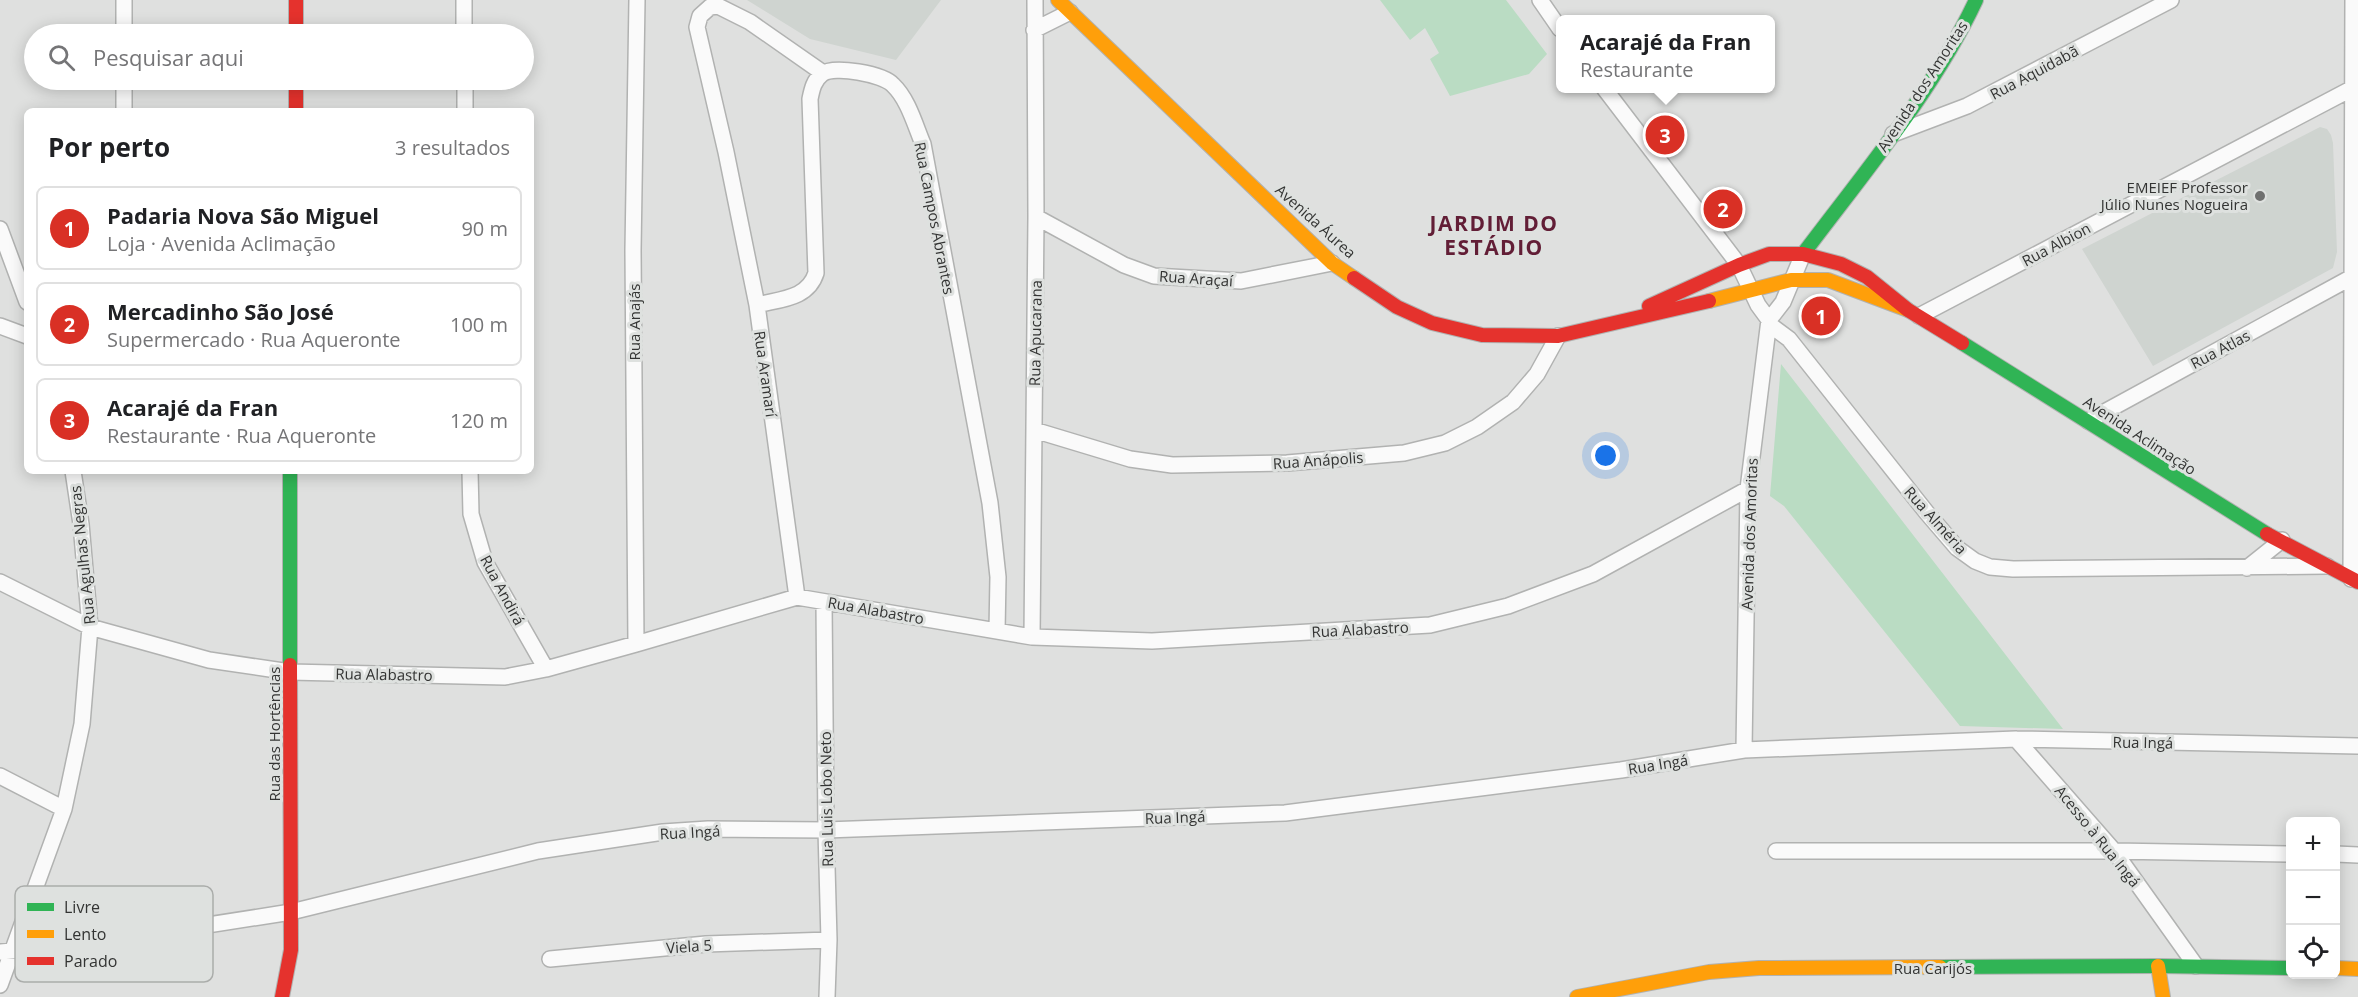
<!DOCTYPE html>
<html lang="pt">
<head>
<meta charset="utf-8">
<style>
	:root { --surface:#fff; --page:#f2f2f2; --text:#202124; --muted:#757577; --line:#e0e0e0; --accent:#d93025 }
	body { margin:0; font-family:"Open Sans",sans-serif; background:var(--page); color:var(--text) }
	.controls { position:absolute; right:18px; bottom:18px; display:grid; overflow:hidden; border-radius:9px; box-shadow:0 3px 15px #0003 }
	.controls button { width:54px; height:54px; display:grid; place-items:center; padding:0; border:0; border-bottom:2px solid var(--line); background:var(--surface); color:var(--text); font:30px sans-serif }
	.you { position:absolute; left:1606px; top:456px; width:21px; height:21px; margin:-15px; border:4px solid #fff; border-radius:50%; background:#1a73e8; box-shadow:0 0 0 9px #1a73e833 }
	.badge { display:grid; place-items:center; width:39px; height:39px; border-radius:50%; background:var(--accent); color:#fff; font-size:20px; font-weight:700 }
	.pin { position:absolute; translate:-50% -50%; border:3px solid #fff; box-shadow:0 2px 6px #0006 }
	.popup { position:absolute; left:1556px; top:15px; width:219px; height:78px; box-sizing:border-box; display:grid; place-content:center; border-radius:9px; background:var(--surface); filter:drop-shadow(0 2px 4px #0005); font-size:20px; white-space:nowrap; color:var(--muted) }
	.popup b { font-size:22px; color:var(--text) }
	.popup::after { content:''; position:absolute; left:50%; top:100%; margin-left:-12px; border:12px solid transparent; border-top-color:var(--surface) }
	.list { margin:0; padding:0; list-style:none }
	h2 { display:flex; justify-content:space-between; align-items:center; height:78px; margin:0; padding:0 24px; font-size:26px }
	h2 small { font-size:20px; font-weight:400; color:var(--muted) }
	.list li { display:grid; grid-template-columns:39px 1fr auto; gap:18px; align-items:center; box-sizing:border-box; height:84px; margin:0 12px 12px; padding:0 12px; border:2px solid var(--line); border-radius:9px }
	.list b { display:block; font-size:22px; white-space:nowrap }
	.list p { margin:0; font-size:20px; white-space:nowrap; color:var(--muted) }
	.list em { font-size:20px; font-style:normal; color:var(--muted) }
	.icon { flex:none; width:33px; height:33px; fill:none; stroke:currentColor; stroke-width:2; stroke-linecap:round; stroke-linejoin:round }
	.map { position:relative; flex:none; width:2358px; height:997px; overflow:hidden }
	.search { position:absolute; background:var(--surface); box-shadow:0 3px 15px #0003; left:24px; top:24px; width:510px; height:66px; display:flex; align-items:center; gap:15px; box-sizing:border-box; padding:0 21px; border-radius:33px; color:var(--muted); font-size:22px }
	.panel { position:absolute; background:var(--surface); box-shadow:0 3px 15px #0003; left:24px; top:108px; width:510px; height:366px; border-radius:9px }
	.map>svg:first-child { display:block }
</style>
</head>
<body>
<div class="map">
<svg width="2358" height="997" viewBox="0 0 2358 997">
	<rect width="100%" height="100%" fill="#dfe0df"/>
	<path fill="#cfd4d0" d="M747,0H941L896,60L810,39Z
		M2320,127L2327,129L2331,135L2333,143L2337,252L2333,268L2153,366L2082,249Z"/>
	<path fill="#badcc3" d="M1380,0H1506L1547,54L1529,74L1450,96L1430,59L1439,53L1425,28L1410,40Z
		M1781,364L2063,729L1960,726L1784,506L1770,496Z"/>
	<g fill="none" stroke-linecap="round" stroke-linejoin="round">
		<g stroke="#b1b2b1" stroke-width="18">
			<path id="street" d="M124,0V34
				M464,0V34
				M1540,0L1560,29
				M1034,30L1070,12
				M124,80V111
				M465,80V111
				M1604,88L1739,265L1758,305L1769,320
				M1893,134L1967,106L2171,0
				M1036,217L1124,265L1154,276L1241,281L1332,263
				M0,229L27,302
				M757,305C780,299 808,299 816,273L810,99C812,89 814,80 822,74C834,65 883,74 893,85C908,99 915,125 923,144L990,503L998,577L997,631
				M1919,316L2353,88
				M1769,324L1789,339L1927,513L1957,548L1975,561L1990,567L2013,569L2327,566
				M0,326L27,336
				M2088,421L2352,277
				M1034,430L1130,459L1172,465L1287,463L1404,453L1445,443L1477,427L1513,402L1537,374L1558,336
				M470,471L471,514L485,562L546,669
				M2247,568L2282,540
				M2351,579L2353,0
				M0,582L90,627L209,660L290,672L505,677L546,669L636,644L797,597L1032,637L1152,641L1430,625L1508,606L1593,574L1748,489
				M797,597L757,305L726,152L697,27L700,16L710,7L718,6L750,22L823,73
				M824,602L826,830L829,940L827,997
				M1032,637L1036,217L1035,0
				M636,644L633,250L637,0
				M2016,739L2114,851L2196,966
				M1744,750L1748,489L1769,320L1783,302L1803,254
				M0,776L64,809
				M1776,851H2114L2290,854
				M2336,854L2358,855
				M0,952L80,945L291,912L538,851L663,832L708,829L826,830L1285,813L1621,770L1744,750L2016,739L2358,746
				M550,959L706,944L829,940
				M0,985L64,809L82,724L90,627L81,524L73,471"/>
		</g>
		<g stroke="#b1b2b1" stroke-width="16">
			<path id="fast" d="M1803,254C1863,174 1934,90 1976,0
				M1962,343L2267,534
				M290,471V665
				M1940,967L2158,966L2290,968"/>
		</g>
		<g stroke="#b1b2b1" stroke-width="16">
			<path id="slow" d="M1058,0L1332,263L1354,278
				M1709,301L1791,280H1828L1908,310
				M2158,966L2163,997
				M2336,968L2358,969
				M1577,997L1709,972L1759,968L1940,967"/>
		</g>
		<g stroke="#b1b2b1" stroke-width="16">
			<path id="jam" d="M296,0V34
				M296,80V111
				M1354,278L1397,307L1432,323L1482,335L1558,336L1709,301
				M1649,306L1739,265L1769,254H1803L1841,264L1867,277L1908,310L1962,343
				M2267,534L2358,582
				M282,997L291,950L290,665"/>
		</g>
		<use href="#street" stroke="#fafafa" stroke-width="15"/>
		<use href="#fast" stroke="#30b455" stroke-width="14"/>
		<use href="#slow" stroke="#ff9f0a" stroke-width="14"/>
		<use href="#jam" stroke="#e5322d" stroke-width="14"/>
	</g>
	<circle fill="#6f706f" stroke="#dee1df" stroke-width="2" cx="2260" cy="196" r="6"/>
	<g text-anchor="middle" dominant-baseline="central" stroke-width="6" stroke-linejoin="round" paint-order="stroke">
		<g font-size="15" fill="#333433" stroke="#dee1df">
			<text transform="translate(2034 72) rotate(-28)">Rua Aquidabã</text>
			<text transform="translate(1922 86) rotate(-57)">Avenida dos Amoritas</text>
			<text transform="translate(935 218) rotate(79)">Rua Campos Abrantes</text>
			<text transform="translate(1316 221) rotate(42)">Avenida Áurea</text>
			<text transform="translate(2056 244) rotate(-28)">Rua Albion</text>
			<text transform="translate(1196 278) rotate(4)">Rua Araçaí</text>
			<text transform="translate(634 322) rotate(-90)">Rua Anajás</text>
			<text transform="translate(1035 333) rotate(-89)">Rua Apucarana</text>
			<text transform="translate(2220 349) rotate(-28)">Rua Atlas</text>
			<text transform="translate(766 374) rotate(82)">Rua Aramarí</text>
			<text transform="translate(2140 435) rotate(33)">Avenida Aclimação</text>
			<text transform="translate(1318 460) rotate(-4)">Rua Anápolis</text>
			<text transform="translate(1936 520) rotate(48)">Rua Alméria</text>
			<text transform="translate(1749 534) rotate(-88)">Avenida dos Amoritas</text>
			<text transform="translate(82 555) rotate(-96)">Rua Agulhas Negras</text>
			<text transform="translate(503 590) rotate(62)">Rua Andirá</text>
			<text transform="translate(876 610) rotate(10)">Rua Alabastro</text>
			<text transform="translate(1360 629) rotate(-3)">Rua Alabastro</text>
			<text transform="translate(384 674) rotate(1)">Rua Alabastro</text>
			<text transform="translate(274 734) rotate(-90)">Rua das Hortências</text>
			<text transform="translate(2143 742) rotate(1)">Rua Ingá</text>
			<text transform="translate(1658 764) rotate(-9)">Rua Ingá</text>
			<text transform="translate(826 799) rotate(-91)">Rua Luis Lobo Neto</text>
			<text transform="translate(1175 817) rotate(-2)">Rua Ingá</text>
			<text transform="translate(690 832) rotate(-3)">Rua Ingá</text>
			<text transform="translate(2098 836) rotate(51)">Acesso à Rua Ingá</text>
			<text transform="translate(689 946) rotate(-4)">Viela 5</text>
			<text x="1933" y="968">Rua Carijós</text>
		</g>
		<g font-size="15" fill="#333433" stroke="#dee1df" text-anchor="end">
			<text x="2248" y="187">EMEIEF Professor<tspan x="2248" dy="17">Júlio Nunes Nogueira</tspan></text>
		</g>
		<g font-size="21" font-weight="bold" letter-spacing="1.5" fill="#621e36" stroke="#dee1df">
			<text x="1494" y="223">JARDIM DO<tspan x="1494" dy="24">ESTÁDIO</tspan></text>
		</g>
	</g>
	<rect x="15" y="886" width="198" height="96" rx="9" fill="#dee1df" stroke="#abadab" stroke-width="1.5"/>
	<rect x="27" y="903" width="27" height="8" fill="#30b455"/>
	<rect x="27" y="930" width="27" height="8" fill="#ff9f0a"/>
	<rect x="27" y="957" width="27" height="8" fill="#e5322d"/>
	<g font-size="16" fill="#333433">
		<text x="64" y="913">Livre</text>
		<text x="64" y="940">Lento</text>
		<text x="64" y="967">Parado</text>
	</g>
</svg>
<div class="controls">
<button>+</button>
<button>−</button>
<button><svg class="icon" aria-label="locate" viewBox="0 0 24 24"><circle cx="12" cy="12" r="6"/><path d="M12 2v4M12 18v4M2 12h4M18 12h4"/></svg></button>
</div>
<div class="you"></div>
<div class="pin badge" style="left:1821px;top:316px">1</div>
<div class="pin badge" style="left:1723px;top:209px">2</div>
<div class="pin badge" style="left:1665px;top:135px">3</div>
<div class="popup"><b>Acarajé da Fran</b>Restaurante</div>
<div class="search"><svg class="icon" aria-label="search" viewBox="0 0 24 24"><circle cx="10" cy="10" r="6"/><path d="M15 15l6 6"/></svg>Pesquisar aqui</div>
<section class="panel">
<h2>Por perto<small>3 resultados</small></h2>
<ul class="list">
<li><span class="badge">1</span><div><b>Padaria Nova São Miguel</b><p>Loja · Avenida Aclimação</p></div><em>90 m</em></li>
<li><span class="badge">2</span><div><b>Mercadinho São José</b><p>Supermercado · Rua Aqueronte</p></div><em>100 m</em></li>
<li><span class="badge">3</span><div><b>Acarajé da Fran</b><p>Restaurante · Rua Aqueronte</p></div><em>120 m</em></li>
</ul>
</section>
</div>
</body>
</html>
